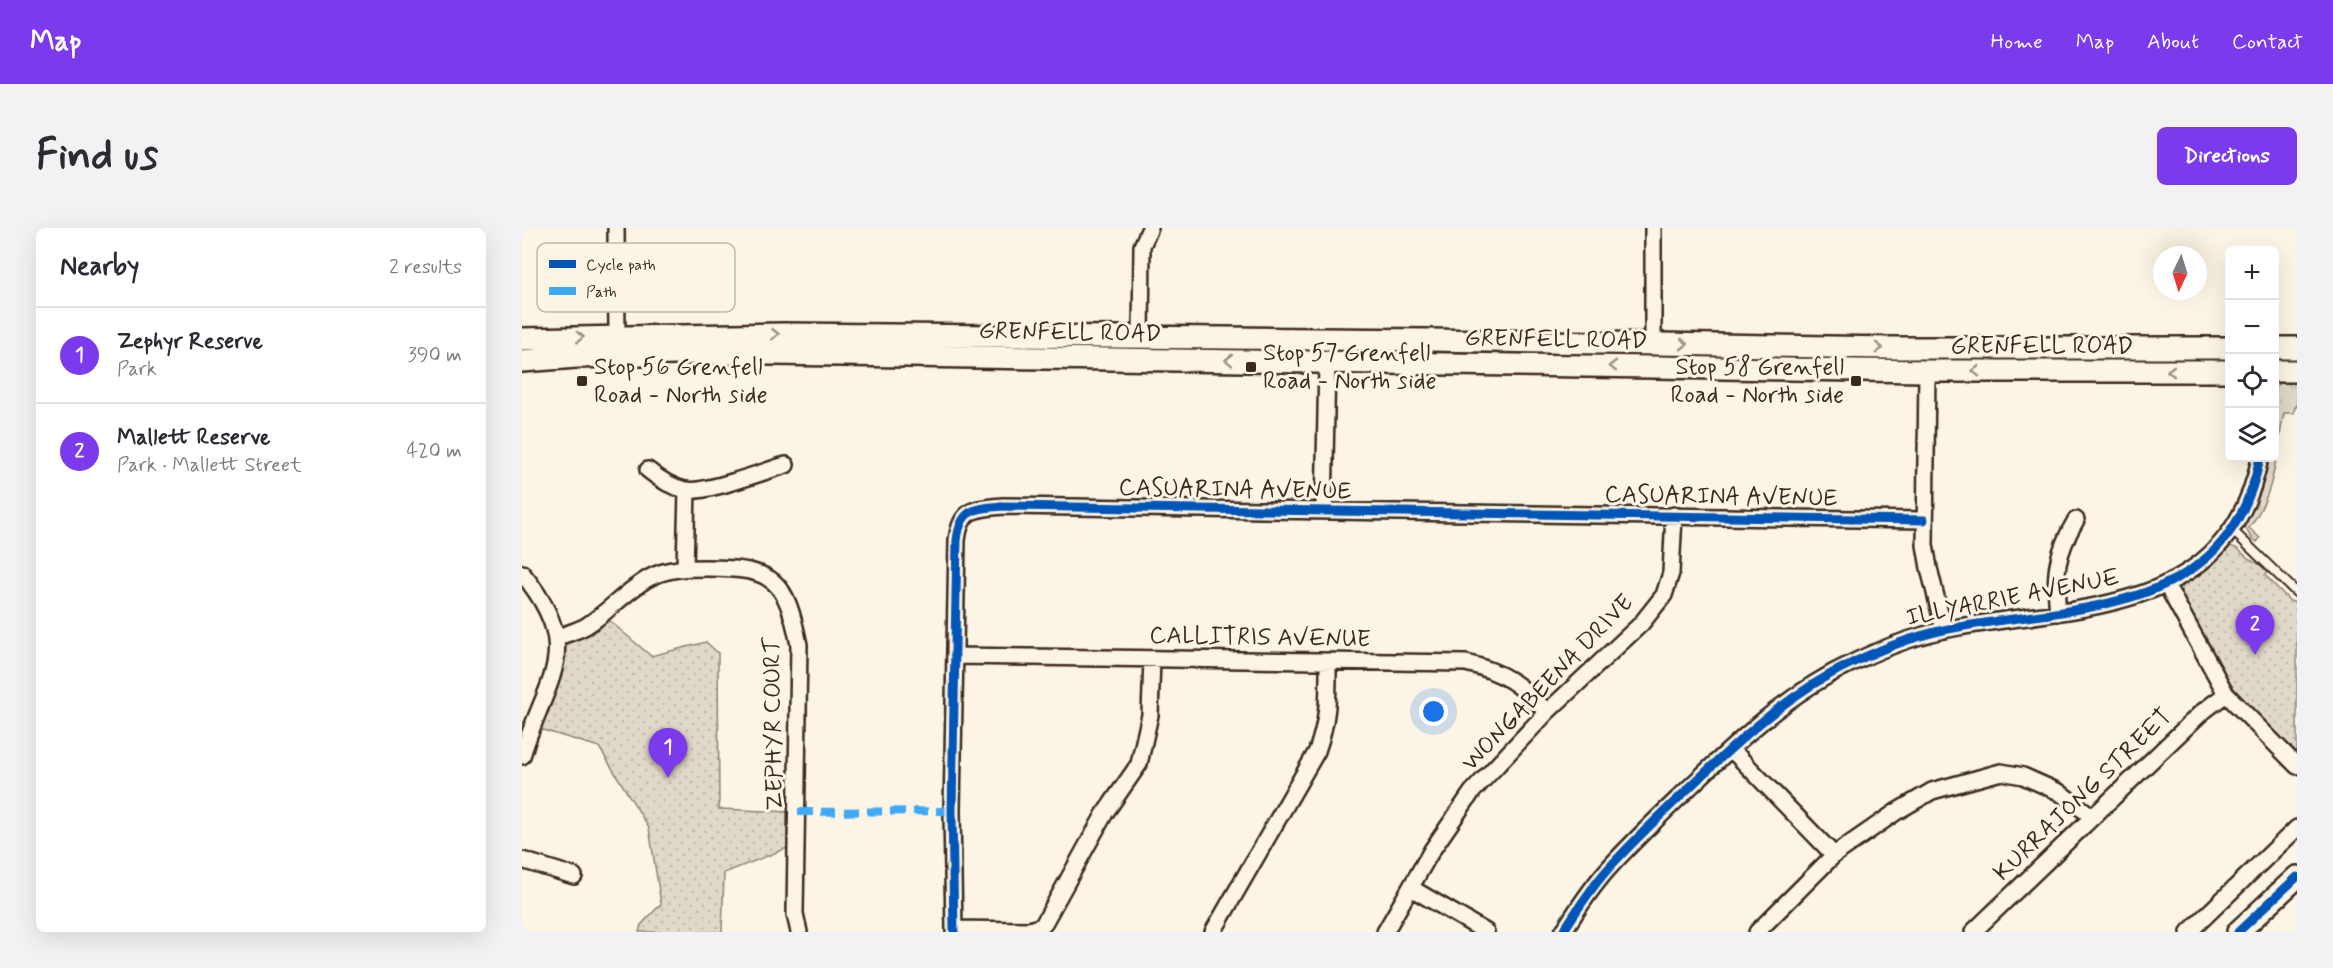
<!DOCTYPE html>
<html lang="en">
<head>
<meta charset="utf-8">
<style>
	:root { --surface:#fff; --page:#f2f2f3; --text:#2b2b33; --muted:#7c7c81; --line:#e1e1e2; --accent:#7c3aed }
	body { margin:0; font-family:Mynerve,sans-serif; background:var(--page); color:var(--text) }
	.controls { position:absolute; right:18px; top:18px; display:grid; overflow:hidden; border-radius:9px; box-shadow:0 6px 24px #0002 }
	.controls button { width:54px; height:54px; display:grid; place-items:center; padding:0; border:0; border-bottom:2px solid var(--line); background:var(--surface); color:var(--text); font:30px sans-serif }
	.compass { position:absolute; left:1631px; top:18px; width:54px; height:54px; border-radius:50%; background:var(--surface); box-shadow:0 6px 24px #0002; rotate:184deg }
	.you { position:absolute; left:912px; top:484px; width:21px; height:21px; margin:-15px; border:4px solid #fff; border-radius:50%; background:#1a73e8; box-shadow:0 0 0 9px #1a73e833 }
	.badge { display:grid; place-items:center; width:39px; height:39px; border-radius:50%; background:var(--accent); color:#fff; font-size:20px; font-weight:700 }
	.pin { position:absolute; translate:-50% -50px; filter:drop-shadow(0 2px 3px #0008) }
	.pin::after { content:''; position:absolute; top:32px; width:21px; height:18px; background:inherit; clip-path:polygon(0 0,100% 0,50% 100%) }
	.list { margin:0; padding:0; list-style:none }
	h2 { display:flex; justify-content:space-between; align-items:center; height:78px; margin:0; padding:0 24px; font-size:26px }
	h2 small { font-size:20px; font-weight:400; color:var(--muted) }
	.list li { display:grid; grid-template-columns:39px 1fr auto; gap:18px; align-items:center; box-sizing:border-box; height:96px; padding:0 24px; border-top:2px solid var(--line) }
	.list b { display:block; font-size:22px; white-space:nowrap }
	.list p { margin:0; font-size:20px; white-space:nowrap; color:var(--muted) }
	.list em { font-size:20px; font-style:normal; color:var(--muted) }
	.icon { flex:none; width:33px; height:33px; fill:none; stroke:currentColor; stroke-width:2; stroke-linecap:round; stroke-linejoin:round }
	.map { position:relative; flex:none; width:1775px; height:704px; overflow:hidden; border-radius:9px }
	header { display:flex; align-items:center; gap:36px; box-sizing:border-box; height:84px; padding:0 30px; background:var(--accent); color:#fff }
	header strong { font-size:28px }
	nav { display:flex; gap:33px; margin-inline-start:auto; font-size:21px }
	.intro { display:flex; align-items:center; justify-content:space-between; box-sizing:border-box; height:144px; padding:0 36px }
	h1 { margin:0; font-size:42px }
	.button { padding:15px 27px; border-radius:9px; background:var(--accent); color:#fff; font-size:21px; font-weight:700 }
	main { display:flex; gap:36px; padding:0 36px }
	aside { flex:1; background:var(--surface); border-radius:9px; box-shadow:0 6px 24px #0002 }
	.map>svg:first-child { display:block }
</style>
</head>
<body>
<header>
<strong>Map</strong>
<nav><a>Home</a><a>Map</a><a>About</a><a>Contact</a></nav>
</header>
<div class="intro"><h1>Find us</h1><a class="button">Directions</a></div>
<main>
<aside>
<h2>Nearby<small>2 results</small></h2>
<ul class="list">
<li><span class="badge">1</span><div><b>Zephyr Reserve</b><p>Park</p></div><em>390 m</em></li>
<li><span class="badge">2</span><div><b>Mallett Reserve</b><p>Park · Mallett Street</p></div><em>420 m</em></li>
</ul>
</aside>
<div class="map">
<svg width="1775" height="704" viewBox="0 0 1775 704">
	<defs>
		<pattern id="grass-tufts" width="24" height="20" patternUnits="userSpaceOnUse" patternTransform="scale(1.5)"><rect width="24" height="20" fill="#e0d8c8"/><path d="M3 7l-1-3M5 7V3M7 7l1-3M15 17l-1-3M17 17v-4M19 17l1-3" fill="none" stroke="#c1baab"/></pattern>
		<pattern id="park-dots" width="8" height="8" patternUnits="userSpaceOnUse" patternTransform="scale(1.5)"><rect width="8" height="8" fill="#e0d8c8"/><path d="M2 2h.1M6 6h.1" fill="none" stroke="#c1baab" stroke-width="1.8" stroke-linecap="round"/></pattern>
	</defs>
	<rect width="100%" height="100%" fill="#fcf5e5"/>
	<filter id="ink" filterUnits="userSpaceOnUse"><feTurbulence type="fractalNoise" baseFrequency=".0167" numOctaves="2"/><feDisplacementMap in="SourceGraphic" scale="12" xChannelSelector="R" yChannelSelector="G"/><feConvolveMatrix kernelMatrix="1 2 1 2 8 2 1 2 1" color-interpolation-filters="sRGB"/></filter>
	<g filter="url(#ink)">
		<path fill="url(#grass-tufts)" stroke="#8e8173" stroke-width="1.5" d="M1760,154L1775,155V179H1773L1772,185H1762C1753,228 1755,262 1727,300L1738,310L1735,314L1730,311L1721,296L1739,263L1746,230H1752L1753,158Z"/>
		<path fill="url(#park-dots)" stroke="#8e8173" stroke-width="1.5" d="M1707,318C1718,319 1720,327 1729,332C1735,336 1741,337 1747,343L1743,347L1768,373L1775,375V526L1715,465L1672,396L1657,369L1662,356L1678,344Z
			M82,388L129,428L184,414L196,425L197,581L270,584L268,619L202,645L200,704H117L119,697L139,676L127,600L77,519L14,500L40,441L45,411Z"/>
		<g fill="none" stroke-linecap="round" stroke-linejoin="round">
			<g stroke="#3b2a1e" stroke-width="12">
				<path id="lane" d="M1709,301L1775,365"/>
			</g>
			<g stroke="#3b2a1e" stroke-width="20">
				<path id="street" d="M94,0L95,109
					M619,109L620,18L628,0
					M1131,116V0
					M1405,143L1403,317L1407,340L1422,402
					M126,242C137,251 150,259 163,262C183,266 242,243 264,237
					M802,283L805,134
					M163,340L165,262
					M0,345C64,423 24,449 0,528
					M1644,356L1704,466L1775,538
					M1536,385C1532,347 1534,325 1554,292
					M34,410C43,406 55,403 64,398C86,384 104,363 127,350C145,340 164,340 185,340C252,340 264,351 277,417L273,686L277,704
					M434,428L944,435C982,444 998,456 1025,484
					M1209,521L1312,627
					M0,632L52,648
					M889,660L964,704
					M432,701L508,702L521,697L583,585L617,536L628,487L630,431
					M432,704L430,583L435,312C439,280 452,281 481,278L1402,292
					M691,704L795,523C807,489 806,468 806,433
					M863,704L910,622L950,564L1025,484L1119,396L1142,367L1149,345L1152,287
					M1041,704C1054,683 1069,660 1086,641C1112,612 1141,585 1169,558C1218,511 1268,464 1330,435C1363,419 1401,405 1437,399C1561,377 1707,386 1738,230
					M1235,704L1312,627L1374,584L1410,563L1479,544L1501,548L1537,564L1571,589
					M1451,704L1679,485L1704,466
					M1667,704L1775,600"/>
			</g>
			<g stroke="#3b2a1e" stroke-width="26">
				<path id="secondary" d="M0,111L260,106L908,112L1367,120H1708
					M1752,120H1775
					M0,133L55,129L184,125L1405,143H1708
					M1752,143H1775
					M1716,704L1775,649"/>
			</g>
			<use href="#lane" stroke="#fcf5e5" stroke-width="8"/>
			<use href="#street" stroke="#fcf5e5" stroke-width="15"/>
			<use href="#secondary" stroke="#fcf5e5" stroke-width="21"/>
			<path stroke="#3fa9f5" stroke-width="8" stroke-dasharray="15 8" stroke-linecap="butt" d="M276,584L430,583"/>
			<g stroke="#fcf5e5" stroke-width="13">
				<path id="cycleway" d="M432,704L430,583L435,312C439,280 452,281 481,278L1402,292
					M1041,704C1054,683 1069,660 1086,641C1112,612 1141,585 1169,558C1218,511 1268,464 1330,435C1363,419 1401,405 1437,399C1561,377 1707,386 1738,230
					M1716,704L1775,649"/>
			</g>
			<use href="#cycleway" stroke="#0057b8" stroke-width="9"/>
		</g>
		<defs><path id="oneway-chevron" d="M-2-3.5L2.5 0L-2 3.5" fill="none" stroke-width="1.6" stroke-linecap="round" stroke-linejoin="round" transform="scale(1.5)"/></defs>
		<g stroke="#9c9082">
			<use href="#oneway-chevron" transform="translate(253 106) rotate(-1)"/>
			<use href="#oneway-chevron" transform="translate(58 109) rotate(-1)"/>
			<use href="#oneway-chevron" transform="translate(1162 116) rotate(1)"/>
			<use href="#oneway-chevron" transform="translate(1357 120) rotate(1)"/>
			<use href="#oneway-chevron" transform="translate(707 132) rotate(-179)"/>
			<use href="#oneway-chevron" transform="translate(1091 138) rotate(-179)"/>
			<use href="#oneway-chevron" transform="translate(1454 143) rotate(-179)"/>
			<use href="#oneway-chevron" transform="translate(1649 143) rotate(180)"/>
		</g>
	</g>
	<g fill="#3b2a1e" stroke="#fcf5e5" stroke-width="2">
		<rect x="723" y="133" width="12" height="12" rx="3"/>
		<rect x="54" y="147" width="12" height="12" rx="3"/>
		<rect x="1328" y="147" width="12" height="12" rx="3"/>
	</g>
	<g text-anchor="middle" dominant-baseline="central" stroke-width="6" stroke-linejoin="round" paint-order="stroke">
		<g font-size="24" fill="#3b2a1e" stroke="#fcf5e5">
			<text transform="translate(548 105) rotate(1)">GRENFELL ROAD</text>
			<text transform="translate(1034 112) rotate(1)">GRENFELL ROAD</text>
			<text x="1520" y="118">GRENFELL ROAD</text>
			<text transform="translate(713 262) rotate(1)">CASUARINA AVENUE</text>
			<text transform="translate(1199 269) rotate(1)">CASUARINA AVENUE</text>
			<text transform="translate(1491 370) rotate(-11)">ILLYARRIE AVENUE</text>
			<text transform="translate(738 410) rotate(1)">CALLITRIS AVENUE</text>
			<text transform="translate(1026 455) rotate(-46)">WONGABEENA DRIVE</text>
			<text transform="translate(252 496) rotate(-91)">ZEPHYR COURT</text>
			<text transform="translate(1561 567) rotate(-44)">KURRAJONG STREET</text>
		</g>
		<g font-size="24" fill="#3b2a1e" stroke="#fcf5e5" text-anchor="start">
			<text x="741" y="125">Stop 57 Grenfell<tspan x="741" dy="28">Road - North side</tspan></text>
			<text x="72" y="139">Stop 56 Grenfell<tspan x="72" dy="28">Road - North side</tspan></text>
			<text x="1322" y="139" text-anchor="end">Stop 58 Grenfell<tspan x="1322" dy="28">Road - North side</tspan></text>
		</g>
	</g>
	<rect x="15" y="15" width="198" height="69" rx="9" fill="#fcf5e5" stroke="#c2b8a9" stroke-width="1.5"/>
	<rect x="27" y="32" width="27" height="8" fill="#0057b8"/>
	<rect x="27" y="59" width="27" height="8" fill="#3fa9f5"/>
	<g font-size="16" fill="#3b2a1e">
		<text x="64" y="42">Cycle path</text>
		<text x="64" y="69">Path</text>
	</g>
</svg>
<div class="controls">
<button>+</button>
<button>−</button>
<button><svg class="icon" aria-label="locate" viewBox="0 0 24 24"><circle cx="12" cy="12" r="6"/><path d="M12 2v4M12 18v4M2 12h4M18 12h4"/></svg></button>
<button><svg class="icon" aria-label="layers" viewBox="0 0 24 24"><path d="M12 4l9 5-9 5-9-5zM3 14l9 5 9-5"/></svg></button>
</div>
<svg class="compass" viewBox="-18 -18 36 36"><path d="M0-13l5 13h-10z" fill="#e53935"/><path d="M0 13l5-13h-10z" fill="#7c7c81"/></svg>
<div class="you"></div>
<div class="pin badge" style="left:146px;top:550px">1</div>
<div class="pin badge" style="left:1733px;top:427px">2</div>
</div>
</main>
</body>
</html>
